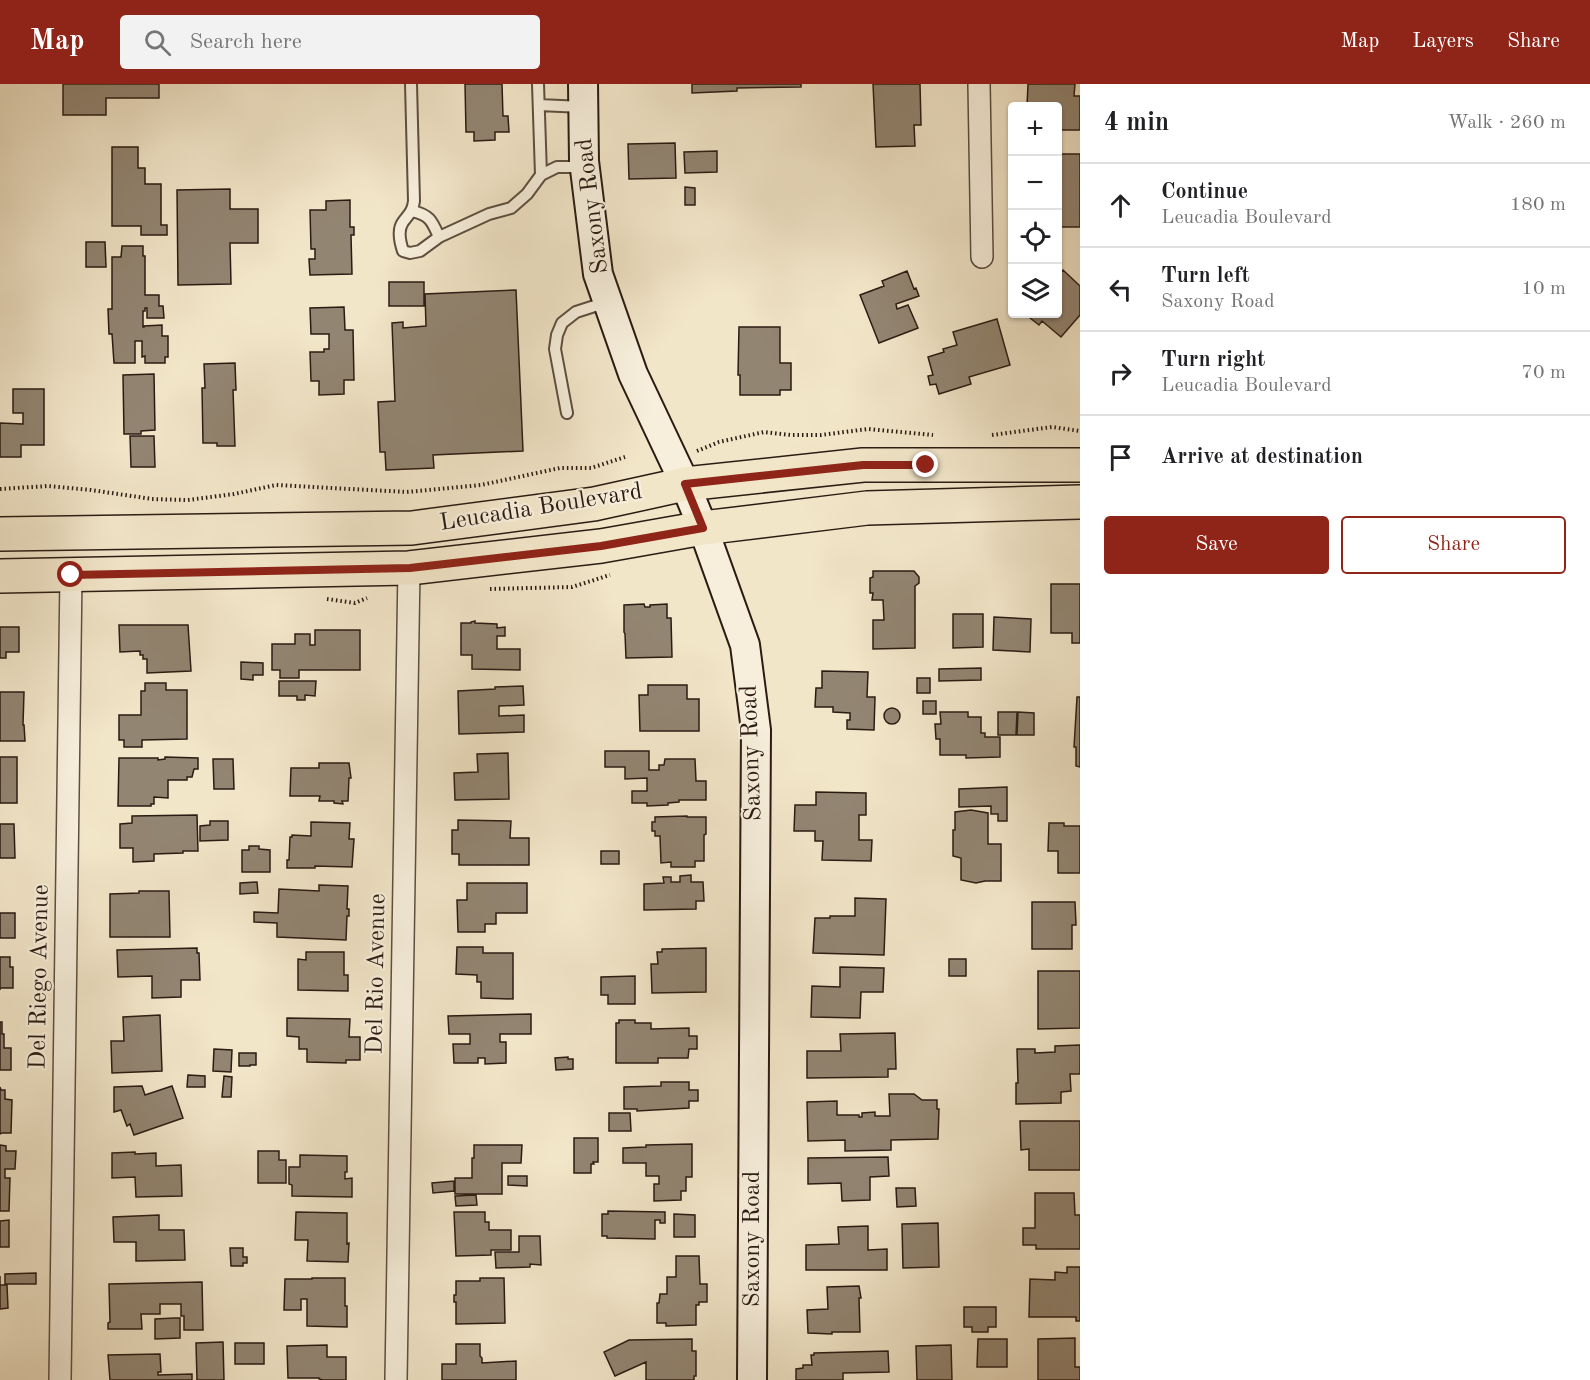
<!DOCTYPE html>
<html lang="en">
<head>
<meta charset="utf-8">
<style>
	:root { --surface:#fff; --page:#f2f2f2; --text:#202124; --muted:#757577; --line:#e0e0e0; --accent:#8f2418 }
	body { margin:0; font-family:"Old Standard TT",serif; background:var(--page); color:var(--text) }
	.controls { position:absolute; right:18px; top:18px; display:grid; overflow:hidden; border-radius:6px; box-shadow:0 2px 4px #0004 }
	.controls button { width:54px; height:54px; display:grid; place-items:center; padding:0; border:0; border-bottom:2px solid var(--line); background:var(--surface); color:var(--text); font:30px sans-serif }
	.stop { position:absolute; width:18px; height:18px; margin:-14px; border:4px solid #8f2418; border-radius:50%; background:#fff }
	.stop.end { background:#8f2418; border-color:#fff; box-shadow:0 2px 6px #0008 }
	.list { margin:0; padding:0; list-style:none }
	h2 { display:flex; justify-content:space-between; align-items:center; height:78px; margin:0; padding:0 24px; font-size:26px }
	h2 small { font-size:20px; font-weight:400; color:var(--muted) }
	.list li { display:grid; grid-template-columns:39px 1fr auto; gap:18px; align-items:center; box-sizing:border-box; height:84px; padding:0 24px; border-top:2px solid var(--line) }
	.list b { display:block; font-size:22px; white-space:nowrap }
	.list p { margin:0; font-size:20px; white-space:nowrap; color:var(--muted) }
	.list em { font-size:20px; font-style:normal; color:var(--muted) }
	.actions { display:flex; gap:12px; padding:18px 24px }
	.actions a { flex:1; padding:14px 0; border:2px solid var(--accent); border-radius:6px; text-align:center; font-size:21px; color:var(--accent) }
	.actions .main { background:var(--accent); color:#fff }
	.icon { flex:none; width:33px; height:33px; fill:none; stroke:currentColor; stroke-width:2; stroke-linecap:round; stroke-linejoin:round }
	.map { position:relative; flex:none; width:1080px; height:1296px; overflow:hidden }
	header { display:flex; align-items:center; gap:36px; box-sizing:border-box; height:84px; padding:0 30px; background:var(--accent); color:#fff }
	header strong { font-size:28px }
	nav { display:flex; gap:33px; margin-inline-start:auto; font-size:21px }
	.search { width:420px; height:54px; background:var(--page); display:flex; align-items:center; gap:15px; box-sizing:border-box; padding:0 21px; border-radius:6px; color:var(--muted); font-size:22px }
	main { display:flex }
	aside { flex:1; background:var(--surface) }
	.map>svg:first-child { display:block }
</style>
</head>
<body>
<header>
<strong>Map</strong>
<div class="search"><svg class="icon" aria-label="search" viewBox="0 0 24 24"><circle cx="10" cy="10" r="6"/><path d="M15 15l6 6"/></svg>Search here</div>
<nav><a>Map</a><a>Layers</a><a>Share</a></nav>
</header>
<main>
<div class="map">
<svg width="1080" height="1296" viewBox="0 0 1080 1296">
	<rect width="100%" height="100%" fill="#f2e6c9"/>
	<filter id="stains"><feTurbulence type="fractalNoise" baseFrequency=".00333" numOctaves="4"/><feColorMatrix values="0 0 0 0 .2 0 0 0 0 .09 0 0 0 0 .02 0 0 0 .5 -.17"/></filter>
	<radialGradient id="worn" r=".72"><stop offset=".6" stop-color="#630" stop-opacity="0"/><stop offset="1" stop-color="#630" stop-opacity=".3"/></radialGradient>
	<path fill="#928572" stroke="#2b1b13" stroke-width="1.5" d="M63,0H159V14H106V31H63Z
		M465,0H502L503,32H508L509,48H495V56L474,57V48H466Z
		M692,0H801V3L737,4V7L692,9Z
		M873,0H920L921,41H914L915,62L876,63Z
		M1028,0H1075L1074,12H1080V46H1058V22H1027Z
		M675,59L676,94L629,95L628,60Z
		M112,63H138V84H145V100H161V141H167V151H141V142H112Z
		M717,67V88L685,89L684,68Z
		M1058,70H1080V143H1058Z
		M685,103L695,104V121H685Z
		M230,105V125H258V159H230L231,200L178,201L177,106Z
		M350,116V143H354V151H351L352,190L310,191L309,175H315V165H311L310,126H326V117Z
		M86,158H105L106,183H86Z
		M122,162H143V172H145V211H159V222H163L164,234H147V224H145V227H143V243H144V242L162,241V252H168V273H165V279H145V272L142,273V257H135V279H114L112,250H109L108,225H112V173H121Z
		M1063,186L1080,202V231L1061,253L1042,237L1039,241L1025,230H1058L1059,221L1058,192Z
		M907,187L914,205L916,204L919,212L896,220L897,225L908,221L918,244L879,259L860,211L884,202L882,197Z
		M389,198H424V222H389Z
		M516,206L523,367L433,371L434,384L386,386L385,368H380L378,318L395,317L392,239L403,238V244L426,242L425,210Z
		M344,223L345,246H353L354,296H344V310L319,311V297H311L310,268H324V265H329V250H311L310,224Z
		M997,235L1010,281L969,293L971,300L939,310L936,300L930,301L928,292L933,291L928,273L944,268L943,265L957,261L953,248Z
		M739,243H780V279H791V306H780V311H740V291H738Z
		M235,279L236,306H233L235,362H217V359H203L202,304H205L204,280Z
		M154,290L155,346L141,347V350H124L123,291Z
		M13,305H44V361H21V373H0V339L23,340V329H13Z
		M130,352H154L155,383H131Z
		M873,487H914L919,493V499L915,502V564L873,565V536H884L883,516H872L873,509H870V494L873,493Z
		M1051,500H1080V559H1072V549H1051Z
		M644,520L645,523H650V521L667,520V534H671L672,573L626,574L625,550L624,548V521Z
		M953,530H983V563L953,564Z
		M994,533L1031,535L1030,568L993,566Z
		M475,537V539L497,540V544L505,543V552H497V565H520V586L472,585V571H461V539H471V538Z
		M119,541H188L191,587L147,589V575H143V571H140V567L120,568Z
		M0,543H19V568H6V574H0Z
		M315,546H360V586H299V594H280V586H272V560H295V550H310V561H315Z
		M241,578L263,579V591H253V596L241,595Z
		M981,584V596L939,597V585Z
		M822,587L868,588L867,613H875L874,646L847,645V636H850V629L833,628V623H815L816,604H822Z
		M917,594H930V609H917Z
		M279,597H316L315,612L305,611V616H297V612H279Z
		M145,599H166V606H187V655L142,656V663H124V656H119V631H141V607H145Z
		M648,601H687V615H699V647H640L639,611H648Z
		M523,602L524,621L499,622V632L524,631V648L459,650L458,607L495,605V603Z
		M0,608H24L23,641H24L25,657H0Z
		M1077,613H1080V683L1076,682V663H1074Z
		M923,617H936V630H923Z
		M884 632a8 8 0 1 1 16 0a8 8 0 1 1-16 0Z
		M940,628H968V633H981V649H985V653H1000V673L966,674V671H940V655H936L935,640H941Z
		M998,628H1017L1016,651H998Z
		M1018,628L1034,629V651H1017Z
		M605,667H649V686H659V681H664L665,675H695L696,697H706V716H679V718L668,719V721L647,722V719H632V707H647V694L625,695V683H605Z
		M508,669L509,715L455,716L454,689L478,688L477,670Z
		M0,673H17V719H0Z
		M165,673L198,674V685H194L192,693H187V696H168V714L154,713V720H151V722H118L119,674H158V676L165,675Z
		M213,675H233L234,705H214Z
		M319,679H349L351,694H349L348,717H342L343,720L334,719V717H319L320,712H290L291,684H319Z
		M1007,703V737H998V730H991V722L959,723V705Z
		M816,708L866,709V731H859V756H872L871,777L822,776L823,757H815V747H794L795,721H816Z
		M971,726L988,729V760H1001V797H985L976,799L961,796V774L953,772V746H955V728Z
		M197,731L198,767H183V769L154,770V777L133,778V764H120V740L132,739V732Z
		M687,732V733H706V750L704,751V777H695V783H671V778L661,779L660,752H655V747H652V738H655V733Z
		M458,736L511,737L510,754H529V781H459V770H452V746H458Z
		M210,737H228V756L200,757V742L210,741Z
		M311,738L350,739L349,755H354L352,783L315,782V784H287V776H289L290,753H292V751L311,752Z
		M1049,739H1064V742H1080V789H1058V767H1048Z
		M0,740H14L15,774H0Z
		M249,762H259V765L270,766V788H242V766H249Z
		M601,767H619V780H601Z
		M691,791V798H703L704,817H696V825L644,826V800L664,799L663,793H671V798H680V792Z
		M257,798L258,809L240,810V799Z
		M467,799H527V829H496V840H485V848H458L457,816H467Z
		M319,801L348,802L347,825H349V832H347L346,856L277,853V839L254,838V828L278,829L279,805L319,807Z
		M139,807H169L170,853H110V810L139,809Z
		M855,814L886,815L884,871L813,869L815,834H830V832H855Z
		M1032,818H1075L1076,841H1072V865H1032Z
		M0,829H15V854H0Z
		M457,863H483V869H513V915L481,914V898H477V891L456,890Z
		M197,864V869H199L200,896H181V913L152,914V892L118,893L117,866Z
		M706,864V908L652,909L651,880H658L657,868H662V865Z
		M306,868H344V891H348V907L298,906V875L306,876Z
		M0,873H10V883H13V904H0V906Z
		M949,875H966V892H949Z
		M840,883L884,884L883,908H861L860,934L811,933L812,902L840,903Z
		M1038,887H1080V944L1038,945Z
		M635,892V920H608V911H601V893Z
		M531,930V950H500V958H506V979L485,980V974H478V979H454L453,960H470V950H449L448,932Z
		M160,931L162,987L112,989L111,957H124L123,933Z
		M287,934L350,935L349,953H360V976H346V979L307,978V965H299V953L287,952Z
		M619,936H635V939H651V945L689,944V952H697V965H689L688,974H658V979H616V939H619Z
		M0,938H2V950H4V964H11V986H0Z
		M895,949L896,985H888V993L807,994V967H841L840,950Z
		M1080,961V990H1070L1071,1007L1061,1008V1019L1016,1020V999H1018L1017,965H1035V969L1055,968V962Z
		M214,965L232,966L231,988L213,987Z
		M239,969H256V981H250V982H239Z
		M568,973V975H573V985L556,986L555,974Z
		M188,991L205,992V1003H187Z
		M224,992L232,993L231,1013H222Z
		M661,998H689V1006H698V1017H689V1024L637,1027V1025H624V1003L661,1002Z
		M142,1002L145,1011L172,1002L183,1034L134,1051L130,1040L127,1042L121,1026L114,1028V1003Z
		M0,1003L1,1006H5V1015L12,1016L11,1049H2L0,1050Z
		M889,1010H914L922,1016H937V1025H939L938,1055L891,1056V1066L845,1067V1056L808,1057L807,1018L837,1017V1031H859V1033H862V1029L875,1028V1032H890Z
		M609,1029H630L631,1047H609Z
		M1020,1037H1080V1086H1029V1065L1021,1066Z
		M574,1054H598V1078H593L594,1080H591V1089H574Z
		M692,1060V1093H686V1107H681V1116L654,1117V1100H659V1092H646V1079H623V1064L646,1063V1061Z
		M0,1061L6,1062V1067H16L15,1085H5V1094H10L9,1127H0Z
		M474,1061H522L521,1079H502V1110H455V1094H472V1074H474Z
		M258,1067H279V1076H286V1099H258Z
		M135,1068V1070L156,1069V1082L181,1081L182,1112L136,1113L135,1093L112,1094V1069Z
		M300,1071L347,1072V1088H345V1095L352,1094V1113L292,1112V1101L289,1100V1083H300Z
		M888,1073L889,1092L870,1093V1116L842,1117L841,1099L808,1100V1074Z
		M508,1092H527V1102L508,1101Z
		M454,1097V1107L433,1109L432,1099Z
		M896,1104H915L916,1122L897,1123Z
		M1035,1109H1074L1075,1131H1080V1165H1036V1161H1023V1144H1035Z
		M476,1111L477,1121L456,1122L455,1112Z
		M608,1127L665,1128V1139H660V1136H655V1155L607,1154V1152H602V1130H608Z
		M296,1128L347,1129V1160L349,1159L348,1178L307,1177L308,1156H295Z
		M454,1128H485V1138H489V1146H511V1166H491V1171L456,1172Z
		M674,1130L695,1131V1153H674Z
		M159,1131V1146H184L185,1176L136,1177V1158H114L113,1133Z
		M9,1136V1163H0V1137Z
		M938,1139L939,1183L903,1184L902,1140Z
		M868,1142V1166L887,1165V1186H806V1161L839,1160L838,1143Z
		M519,1152H540L541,1181L530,1180V1183L496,1184L495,1168H519Z
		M230,1164H243V1173H247V1179H243V1182H231Z
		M676,1172H699L700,1200H707V1218H699V1221H696V1241L666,1242V1239H657V1219H659L660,1210H667V1193H676Z
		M1067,1183H1080V1237H1076V1233H1029L1030,1195L1055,1196V1188L1067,1189Z
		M36,1189V1200H5V1190Z
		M0,1192V1201H7L8,1224L0,1225Z
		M312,1194H345V1222H347V1243L307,1242V1215H301V1226H284L285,1195H312Z
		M480,1194H504L505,1239L456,1240V1218H454V1211H456V1197H480Z
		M202,1198L203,1246H184V1232H181V1220H160V1230H141L142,1245H108V1239L110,1238L109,1200Z
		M859,1202L861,1214H859L860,1248H832V1250L808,1249L807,1226L828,1225L827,1203Z
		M964,1223H996V1243H988V1248H972V1243H964Z
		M175,1234H180V1254L155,1255V1235Z
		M1075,1254V1283H1080V1296H1038V1255Z
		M692,1255V1267H696V1292H694V1296H646V1278L615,1292L604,1268L629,1256Z
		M978,1255H1007V1283H977Z
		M223,1258L224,1296H197L196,1259Z
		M235,1259H264V1280H235Z
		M456,1260H480V1272L482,1274V1279L516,1277V1296H442V1280H456Z
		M327,1261V1273H346V1296H323L319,1295V1294H288L287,1262Z
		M951,1261L952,1296H917L916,1262Z
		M888,1267L889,1288L843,1289V1296H796V1285L803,1284V1281H812L811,1271H814V1269Z
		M160,1270L161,1288H158V1291L192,1290V1296H110L108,1271Z"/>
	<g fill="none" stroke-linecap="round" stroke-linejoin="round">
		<g stroke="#5d4e40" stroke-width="14">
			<path id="lane" d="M411,0L414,117C413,127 409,130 403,138C397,146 400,158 403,167L410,169L420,167L439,153L489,130L511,124L527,110L541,91L557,83H584
				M538,0L541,91
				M539,21L583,23
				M412,127C430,131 432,137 439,153
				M567,329L555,265L557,251L562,239L576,228L607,218"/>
		</g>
		<g stroke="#5d4e40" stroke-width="24">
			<path id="street" d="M979,0L982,173
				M60,1296L71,491
				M396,1296L409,484"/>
		</g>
		<g stroke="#2b1b13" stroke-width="32">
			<path id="secondary" d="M583,0L584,77L598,190L633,290L685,400L703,444L745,561L756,646L752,1296"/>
		</g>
		<g stroke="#2b1b13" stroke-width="36">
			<path id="primary" d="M0,450L412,444L594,420L685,400L863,381H1080
				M0,492L409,484L601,462L703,444L867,424L1080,418"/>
		</g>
		<path stroke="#2b1b13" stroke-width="4" stroke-dasharray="1.5 3" stroke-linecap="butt" d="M992,351L1052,343L1080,347
			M697,367L719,358L764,348L791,351H821L868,345L933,351
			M0,405L48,402L91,406L152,415L188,416L234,410L276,401L407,408L481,401L560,384H591L625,373
			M490,505L572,503L610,491
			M327,515L355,519L367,514"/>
		<use href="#lane" stroke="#f7efdc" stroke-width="10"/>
		<use href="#street" stroke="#f7efdc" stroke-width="21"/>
		<use href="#secondary" stroke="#f7efdc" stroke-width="28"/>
		<use href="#primary" stroke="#f2e6c9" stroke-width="33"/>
	</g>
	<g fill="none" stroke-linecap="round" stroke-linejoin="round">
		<path stroke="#8f2418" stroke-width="8" d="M71,491L410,484L601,462L703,444L685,400L863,381H926"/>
	</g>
	<g text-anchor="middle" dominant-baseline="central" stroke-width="4.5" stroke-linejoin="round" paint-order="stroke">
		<g font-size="24" fill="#2b1b13" stroke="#f7efdc">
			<text transform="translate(593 122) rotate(-97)">Saxony Road</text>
			<text transform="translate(541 424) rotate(-9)">Leucadia Boulevard</text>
			<text transform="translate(752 669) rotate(-92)">Saxony Road</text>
			<text transform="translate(377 890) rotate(-89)">Del Rio Avenue</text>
			<text transform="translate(40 893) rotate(-89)">Del Riego Avenue</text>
			<text transform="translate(753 1155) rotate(-90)">Saxony Road</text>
		</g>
	</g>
	<rect width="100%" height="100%" filter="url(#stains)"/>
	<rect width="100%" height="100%" fill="url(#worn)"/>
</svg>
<div class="controls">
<button>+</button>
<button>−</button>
<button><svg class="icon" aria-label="locate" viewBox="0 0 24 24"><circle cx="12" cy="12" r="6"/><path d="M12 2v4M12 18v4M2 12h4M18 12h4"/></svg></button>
<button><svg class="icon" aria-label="layers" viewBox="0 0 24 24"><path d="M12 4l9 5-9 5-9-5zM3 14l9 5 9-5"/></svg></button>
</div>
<div class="stop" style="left:71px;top:491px"></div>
<div class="stop end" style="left:926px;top:381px"></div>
</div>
<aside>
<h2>4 min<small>Walk · 260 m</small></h2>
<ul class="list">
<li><svg class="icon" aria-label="ahead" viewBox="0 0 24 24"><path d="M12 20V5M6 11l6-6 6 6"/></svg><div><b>Continue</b><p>Leucadia Boulevard</p></div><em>180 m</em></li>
<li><svg class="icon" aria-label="left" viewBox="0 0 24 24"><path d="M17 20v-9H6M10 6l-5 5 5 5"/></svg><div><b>Turn left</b><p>Saxony Road</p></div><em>10 m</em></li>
<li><svg class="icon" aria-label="right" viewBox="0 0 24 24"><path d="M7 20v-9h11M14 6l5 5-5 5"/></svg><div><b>Turn right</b><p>Leucadia Boulevard</p></div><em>70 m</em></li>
<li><svg class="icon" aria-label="arrive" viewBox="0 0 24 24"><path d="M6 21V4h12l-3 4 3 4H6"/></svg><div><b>Arrive at destination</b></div></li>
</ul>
<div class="actions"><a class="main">Save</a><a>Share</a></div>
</aside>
</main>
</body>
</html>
